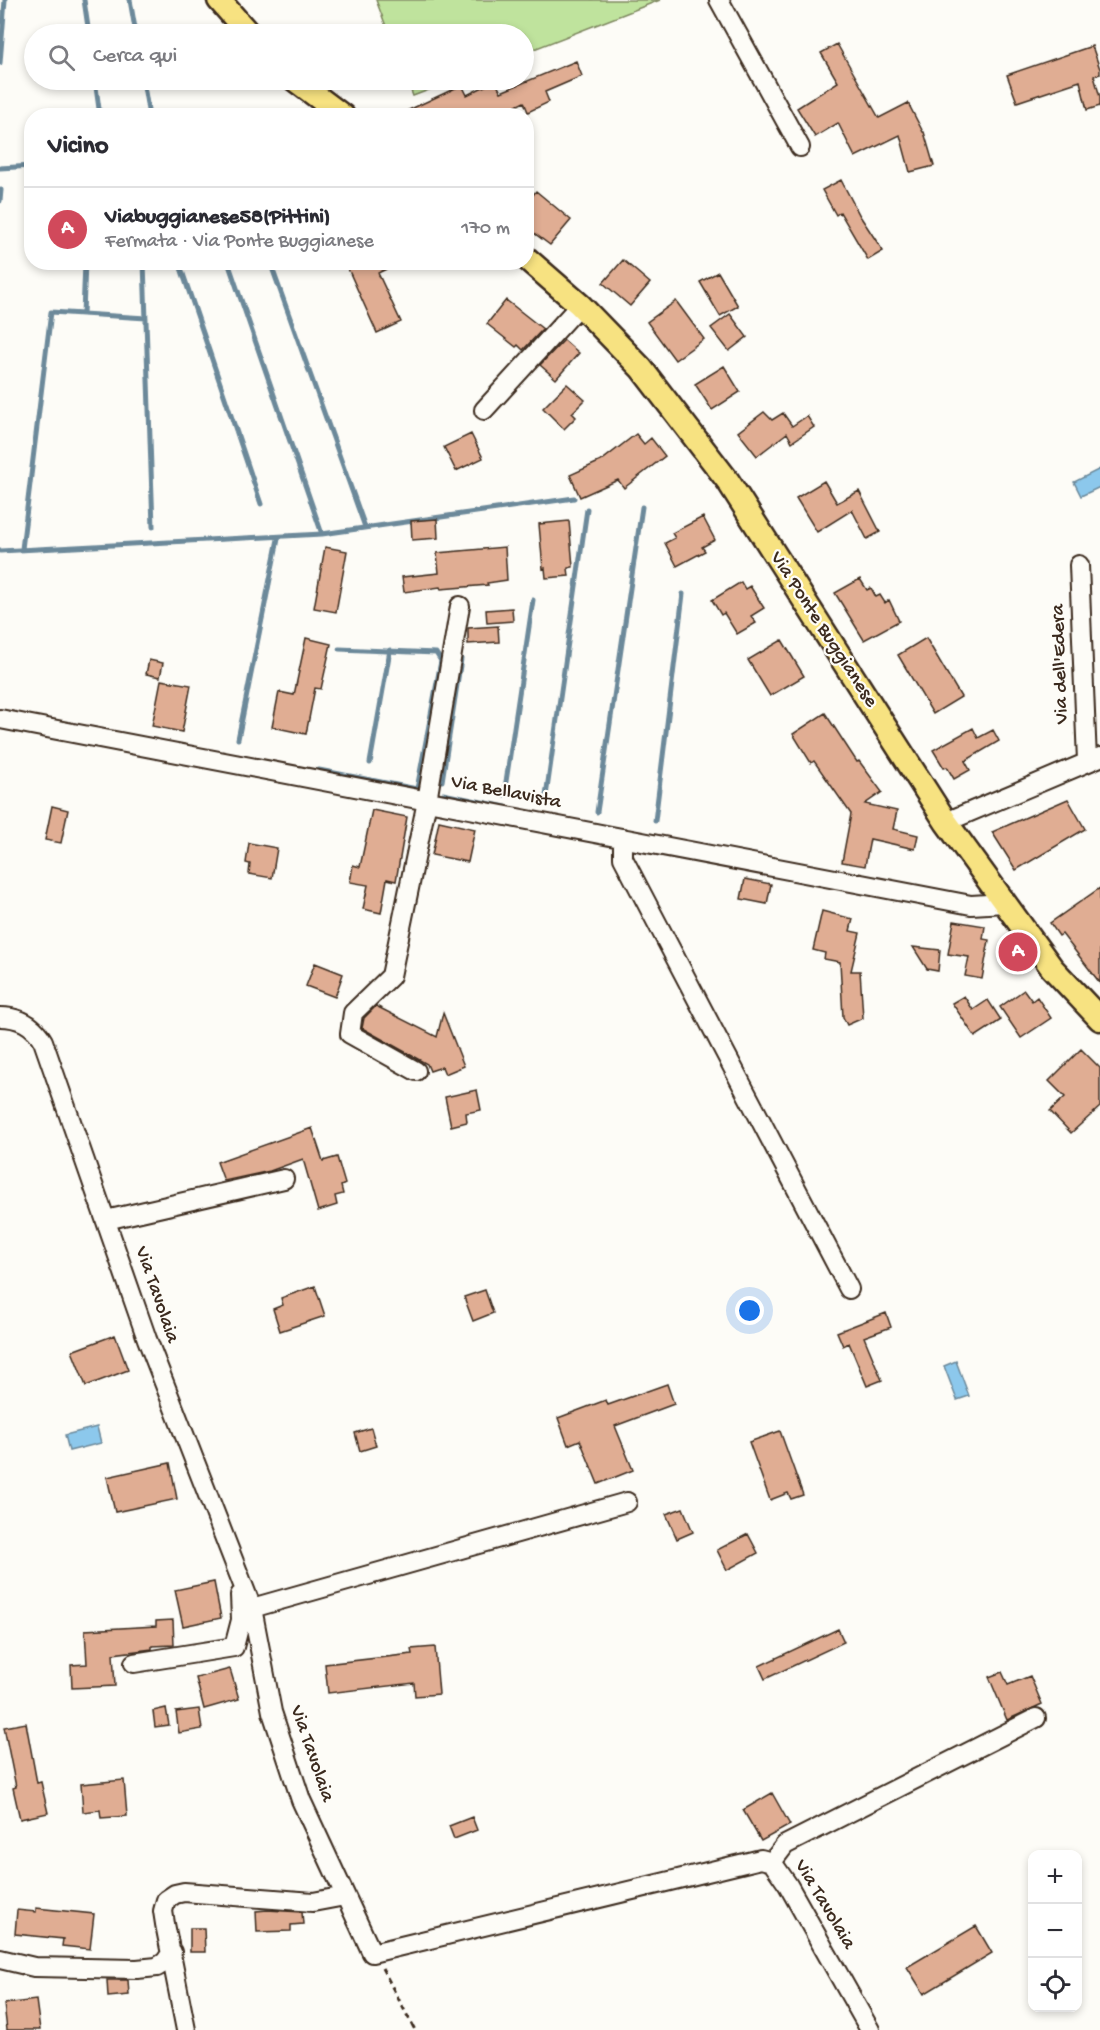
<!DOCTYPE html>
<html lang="it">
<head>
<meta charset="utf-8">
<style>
	:root { --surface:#fff; --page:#f2f2f3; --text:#2b2b33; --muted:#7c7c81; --line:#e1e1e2; --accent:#d1495b }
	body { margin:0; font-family:"Gochi Hand",sans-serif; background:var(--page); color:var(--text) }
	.controls { position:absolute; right:18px; bottom:18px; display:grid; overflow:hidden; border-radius:12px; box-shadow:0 3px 9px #0003 }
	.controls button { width:54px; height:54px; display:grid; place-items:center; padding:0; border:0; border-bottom:2px solid var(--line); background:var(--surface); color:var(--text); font:30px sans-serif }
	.you { position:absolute; left:750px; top:1311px; width:21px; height:21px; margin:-15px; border:4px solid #fff; border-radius:50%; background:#1a73e8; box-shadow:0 0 0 9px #1a73e833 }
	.badge { display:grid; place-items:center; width:39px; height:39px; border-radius:50%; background:var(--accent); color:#fff; font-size:20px; font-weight:700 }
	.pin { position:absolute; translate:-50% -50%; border:3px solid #fff; box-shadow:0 2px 6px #0006 }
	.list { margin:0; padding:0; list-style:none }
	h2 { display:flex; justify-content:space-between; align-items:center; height:78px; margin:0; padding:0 24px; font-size:26px }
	h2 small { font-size:20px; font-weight:400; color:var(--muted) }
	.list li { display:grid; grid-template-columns:39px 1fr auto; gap:18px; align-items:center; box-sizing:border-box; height:84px; padding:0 24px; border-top:2px solid var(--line) }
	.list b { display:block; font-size:22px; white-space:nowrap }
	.list p { margin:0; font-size:20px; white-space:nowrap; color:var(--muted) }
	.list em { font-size:20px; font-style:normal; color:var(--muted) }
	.icon { flex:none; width:33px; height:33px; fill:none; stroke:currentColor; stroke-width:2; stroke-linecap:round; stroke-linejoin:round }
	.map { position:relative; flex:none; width:1100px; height:2030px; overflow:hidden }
	.search { position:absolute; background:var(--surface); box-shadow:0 3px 9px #0003; left:24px; top:24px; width:510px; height:66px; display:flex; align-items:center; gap:15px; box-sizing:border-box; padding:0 21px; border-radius:33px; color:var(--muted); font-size:22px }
	.panel { position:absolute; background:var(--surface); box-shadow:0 3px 9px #0003; left:24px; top:108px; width:510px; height:162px; border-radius:24px }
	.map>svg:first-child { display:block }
</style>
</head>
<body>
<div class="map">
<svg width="1100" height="2030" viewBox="0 0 1100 2030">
	<rect width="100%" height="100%" fill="#fdfcf7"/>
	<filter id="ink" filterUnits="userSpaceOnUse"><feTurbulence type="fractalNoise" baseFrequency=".0167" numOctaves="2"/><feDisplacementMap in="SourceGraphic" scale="12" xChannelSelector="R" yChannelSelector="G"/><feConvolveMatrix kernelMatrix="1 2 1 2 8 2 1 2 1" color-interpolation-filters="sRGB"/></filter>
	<g filter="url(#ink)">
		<path fill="#bfe39d" stroke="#7d865e" stroke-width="1.5" d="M376,0H660L524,53V34H389Z
			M407,80H455L413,96Z"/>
		<path fill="#8cc8ec" stroke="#6c899a" stroke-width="1.5" d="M1100,469V487L1081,496L1074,482Z
			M956,1361L969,1396L957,1400L944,1366Z
			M97,1427L101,1443L69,1451L65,1435Z"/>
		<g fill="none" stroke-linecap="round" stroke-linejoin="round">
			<path stroke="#6c899a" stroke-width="5" d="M84,0L89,34
				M130,0L136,34
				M0,63L5,0
				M95,80L100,116
				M143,80L149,116
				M0,168L32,166
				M0,201L1,190
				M144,262L153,527
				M179,262L261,504
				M228,262L322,534
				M270,262L365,527
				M83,314L85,262
				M22,549L51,312L146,318
				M0,551L322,534L574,498
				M238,739L278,539
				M370,763L390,650
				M319,770L417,789L441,661L436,653L339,649
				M442,781L461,659
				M443,794L506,807
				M504,795L533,600
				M545,803L587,509
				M597,812L642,507
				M655,821L683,594"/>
		</g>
		<path fill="#e0ad93" stroke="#3b2a1e" stroke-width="1.5" d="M837,44L879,118L908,103L923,132H924L934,166L910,172L900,135L855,157L838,123L815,137L797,108L838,82L821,53Z
			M1092,46L1100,69V74L1094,76L1100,97V106L1087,110L1080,81L1017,102L1007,75Z
			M576,61L582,76L545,92L549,102L528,112L524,102L496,116H396L462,85L467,95L495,81L501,92Z
			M841,180L860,216L883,251L868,260L840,212L836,215L822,190Z
			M526,190L533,195L536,191L571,220L550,245L526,227Z
			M623,260L650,283L630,306L603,283Z
			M345,262H401L378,273L401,322L377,333Z
			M718,272L738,306L720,316L700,282Z
			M506,300L543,329L523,350L518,345L516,347L487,324Z
			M676,301L704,339L675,360L647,322Z
			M730,314L747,337L729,351L711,328Z
			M564,340L579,353L556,379L540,365Z
			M724,366L740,392L712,410L695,384Z
			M567,384L585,400L572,413L576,417L564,429L543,408Z
			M764,412L772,420L783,413L792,426L807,416L814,427L792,442L787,433L757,456L738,432Z
			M471,434L483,458L456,471L444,447Z
			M636,434L644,444L651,438L665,456L624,488L618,480L580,497L570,475L601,461Z
			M824,481L837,503L859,491L880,532L867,539L852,510L817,532L796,498Z
			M703,517L715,540L702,547L705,551L677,566L665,543L675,538L672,533Z
			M437,519L438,538L412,540L411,521Z
			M569,521L573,567L568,568L569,576L546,578L545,568L543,569L539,524Z
			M325,547L347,551L336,612L314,608Z
			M505,547L507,580L487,583L488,585L441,589L440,587L404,592L402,577L439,573L437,553Z
			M860,579L867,590L871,588L876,597L880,595L885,603L889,600L899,621L864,640L835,593Z
			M741,582L745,589L750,586L764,608L751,616L756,623L737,634L724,613L721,615L712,600Z
			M512,608L513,621L487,623L486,610Z
			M498,626L499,642L468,644V628Z
			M306,638L331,644L321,689L315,688L306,734L272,727L279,692L294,695Z
			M926,638L961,697L933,714L898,655Z
			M782,640L804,676L770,696L748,660Z
			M149,660L163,663L160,677L146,674Z
			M161,680L191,685L182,732L152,726Z
			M825,713L857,762L859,761L882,792L865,804L897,811L893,829L918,835L915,849L870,839L865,866L842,862L851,814L814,761L811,763L793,734Z
			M973,728L978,738L993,730L999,741L965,761L970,770L954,779L947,767L944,768L933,750Z
			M1068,799L1085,829L1016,870L992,832Z
			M52,806L68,810L61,843L45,840Z
			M372,810L407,817L396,881L387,879L381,913L363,909L368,885L350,882L353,865L360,867Z
			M439,821L475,829L468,862L432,855Z
			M249,843L277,848L272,878L249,874L250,864L246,863Z
			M745,879L771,884L767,904L741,899Z
			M1100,888V983L1062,934L1059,936L1050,923Z
			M822,911L853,919L850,931L860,933L851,971H860L863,1018L847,1025L843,1017L840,962L824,959L825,953L813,950Z
			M954,921L985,926L983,939L989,940L982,979L965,976L969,957L948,954Z
			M913,947L940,950L938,971L927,969Z
			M315,963L343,974L335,997L306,986Z
			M1024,990L1032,1001L1037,997L1051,1018L1021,1038L1000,1007Z
			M964,996L973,1010L988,1000L1001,1020L975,1037L952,1003Z
			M376,1006L437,1037L443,1013L464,1066L445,1074L442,1067L430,1071L427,1064L362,1028L364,1018Z
			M1081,1049L1100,1068V1107L1071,1133L1050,1111L1065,1097L1049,1081Z
			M477,1090L481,1110L466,1113L467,1122L451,1126L445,1097Z
			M312,1128L323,1161L337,1157L345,1184L341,1186L343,1194L335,1196L337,1205L318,1211L303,1159L270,1171L224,1181L217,1162Z
			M315,1286L325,1316L280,1331L273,1309L283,1305L281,1298Z
			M485,1290L493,1313L473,1321L464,1297Z
			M886,1313L891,1327L864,1337L882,1380L867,1386L849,1343L843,1346L837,1332Z
			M115,1335L128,1370L86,1386L72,1351Z
			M667,1384L674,1404L615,1426L633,1470L598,1484L580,1440L568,1445L558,1418L606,1400L608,1405Z
			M371,1428L376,1446L360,1451L355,1433Z
			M780,1431L803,1495L791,1499L788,1493L770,1500L749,1442Z
			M170,1463L177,1499L115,1512L107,1477Z
			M683,1508L693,1532L677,1539L666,1514Z
			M748,1534L758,1553L727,1570L717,1550Z
			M214,1582L221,1618L183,1626L175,1590Z
			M173,1620L174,1645L152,1646V1649L113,1654L115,1686L72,1688L71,1665L87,1664L85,1630L156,1626V1621Z
			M838,1629L844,1642L765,1679L759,1666Z
			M435,1647L439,1694L415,1696L414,1683L328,1693L325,1664L412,1654L411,1649Z
			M230,1669L239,1699L204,1709L196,1678Z
			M1002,1672L1008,1685L1030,1676L1042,1704L1007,1720L989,1677Z
			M166,1708L169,1725L155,1727L153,1711Z
			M199,1709L202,1729L179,1733L176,1712Z
			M26,1723L37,1783L41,1782L48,1813L20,1819L13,1788L16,1787L4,1727Z
			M124,1780L127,1816L101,1818L100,1810L83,1812L81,1784Z
			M772,1793L790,1825L761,1841L743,1810Z
			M472,1817L477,1830L454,1839L449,1826Z
			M36,1908L94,1914L90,1949L62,1946L63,1939L15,1934L17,1910L36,1912Z
			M267,1910L302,1912L303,1924L291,1925V1931L257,1932L256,1911Z
			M976,1926L992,1953L924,1994L907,1967Z
			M190,1928H204L205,1952H190Z
			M107,1980H128L129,1995L108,1997Z
			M36,2000L40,2030H7L4,2004Z"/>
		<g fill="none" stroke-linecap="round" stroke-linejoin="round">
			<g stroke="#3b2a1e" stroke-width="22">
				<path id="minor" d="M719,0L800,147
					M484,410L580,305
					M1079,565L1087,761
					M0,719L971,905L1005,903
					M946,822L1100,757
					M623,838V858L849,1289
					M0,1017C19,1017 33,1024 43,1041L147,1339L252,1608L272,1712L301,1800L372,1953L761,1859L772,1862L788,1885L870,2030
					M416,1071L350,1034L353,1013L391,976L427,801L460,606
					M106,1220L284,1179
					M252,1608L627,1502
					M134,1663L234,1647L241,1620L240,1595
					M772,1862L785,1845L1036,1718
					M0,1959L34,1967L137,1969L157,1967L165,1962L172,1952
					M186,2030L165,1924L163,1911L166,1900L175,1894L184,1892L313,1902L345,1896"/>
			</g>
			<g stroke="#3b2a1e" stroke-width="27">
				<path id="major" d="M219,0L249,34
					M295,80L343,116
					M526,258L580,305L641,368L728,481L946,822L1052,968L1100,1019"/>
			</g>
			<path stroke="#3b2a1e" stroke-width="3" stroke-dasharray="6 4.5" stroke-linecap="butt" d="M382,1968L415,2030"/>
			<use href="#minor" stroke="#fdfcf7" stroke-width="18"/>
			<use href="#major" stroke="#f7e281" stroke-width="22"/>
		</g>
	</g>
	<g text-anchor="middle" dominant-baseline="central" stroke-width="4.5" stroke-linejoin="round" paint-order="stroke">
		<g font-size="20" fill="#3b2a1e" stroke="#fdfcf7">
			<text transform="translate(823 630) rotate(57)">Via Ponte Buggianese</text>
			<text transform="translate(1061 664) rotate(-92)">Via dell'Edera</text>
			<text transform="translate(506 793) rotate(11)">Via Bellavista</text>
			<text transform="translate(156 1295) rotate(71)">Via Tavolaia</text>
			<text transform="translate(311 1754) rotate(71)">Via Tavolaia</text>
			<text transform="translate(824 1905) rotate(59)">Via Tavolaia</text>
		</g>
	</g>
</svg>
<div class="controls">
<button>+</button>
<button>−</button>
<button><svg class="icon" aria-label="locate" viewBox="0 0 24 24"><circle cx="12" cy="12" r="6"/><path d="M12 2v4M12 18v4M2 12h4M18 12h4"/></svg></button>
</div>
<div class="you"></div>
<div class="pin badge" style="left:1018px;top:952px">A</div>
<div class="search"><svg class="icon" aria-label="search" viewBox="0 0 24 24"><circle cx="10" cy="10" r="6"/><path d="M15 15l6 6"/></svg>Cerca qui</div>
<section class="panel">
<h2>Vicino<small></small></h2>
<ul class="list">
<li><span class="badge">A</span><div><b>Viabuggianese58(Pittini)</b><p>Fermata · Via Ponte Buggianese</p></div><em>170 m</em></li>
</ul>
</section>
</div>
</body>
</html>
